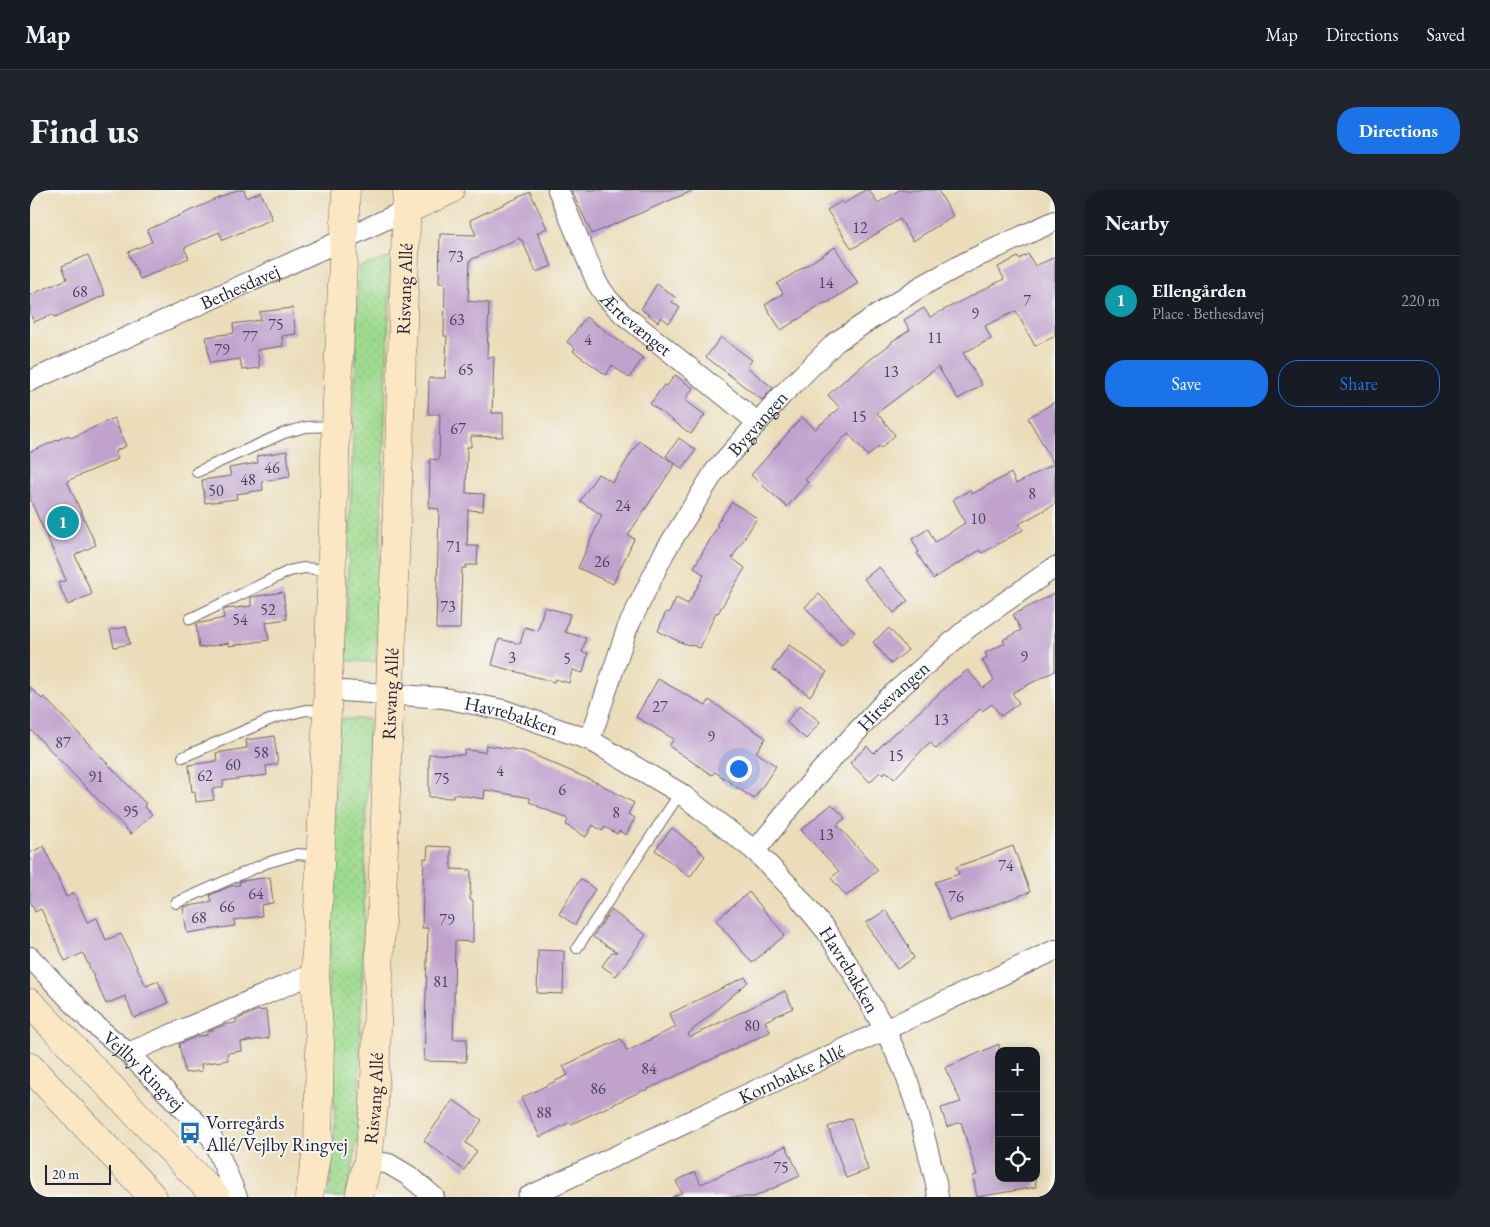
<!DOCTYPE html>
<html lang="en">
<head>
<meta charset="utf-8">
<style>
	:root { --surface:#171b24; --page:#20242c; --text:#f1f3f6; --muted:#9ea1a6; --line:#363941; --accent:#1a73e8 }
	body { margin:0; font-family:"EB Garamond",serif; background:var(--page); color:var(--text) }
	.controls { position:absolute; right:15px; bottom:15px; display:grid; overflow:hidden; border-radius:10px; box-shadow:0 2px 12px #0003 }
	.controls button { width:45px; height:45px; display:grid; place-items:center; padding:0; border:0; border-bottom:1px solid var(--line); background:var(--surface); color:var(--text); font:25px sans-serif }
	.scale { position:absolute; left:15px; bottom:12px; width:66px; box-sizing:border-box; padding-left:5px; border:2px solid #22223b; border-top:0; font-size:14px; line-height:18px; white-space:nowrap; color:#22223b; -webkit-text-stroke:4px #f6f6f2; paint-order:stroke }
	.you { position:absolute; left:708px; top:578px; width:18px; height:18px; margin:-12px; border:4px solid #fff; border-radius:50%; background:#1a73e8; box-shadow:0 0 0 8px #1a73e833 }
	.badge { display:grid; place-items:center; width:32px; height:32px; border-radius:50%; background:var(--accent); color:#fff; font-size:16px; font-weight:700 }
	.pin { position:absolute; translate:-50% -50%; border:2px solid #fff; box-shadow:0 1px 5px #0006 }
	.list { margin:0; padding:0; list-style:none }
	h2 { display:flex; justify-content:space-between; align-items:center; height:65px; margin:0; padding:0 20px; font-size:21px }
	h2 small { font-size:16px; font-weight:400; color:var(--muted) }
	.list li { display:grid; grid-template-columns:32px 1fr auto; gap:15px; align-items:center; box-sizing:border-box; height:90px; padding:0 20px; border-top:1px solid var(--line) }
	.list b { display:block; font-size:19px; white-space:nowrap }
	.list p { margin:0; font-size:16px; white-space:nowrap; color:var(--muted) }
	.list em { font-size:16px; font-style:normal; color:var(--muted) }
	.actions { display:flex; gap:10px; padding:15px 20px }
	.actions a { flex:1; padding:11px 0; border:1px solid var(--accent); border-radius:20px; text-align:center; font-size:18px; color:var(--accent) }
	.actions .main { background:var(--accent); color:#fff }
	.icon { flex:none; width:28px; height:28px; fill:none; stroke:currentColor; stroke-width:2; stroke-linecap:round; stroke-linejoin:round }
	.map { position:relative; flex:none; width:1025px; height:1007px; overflow:hidden; border-radius:20px }
	header { display:flex; align-items:center; gap:30px; box-sizing:border-box; height:70px; padding:0 25px; background:var(--surface); border-bottom:1px solid var(--line) }
	header strong { font-size:24px }
	nav { display:flex; gap:28px; margin-inline-start:auto; font-size:18px }
	.intro { display:flex; align-items:center; justify-content:space-between; box-sizing:border-box; height:120px; padding:0 30px }
	h1 { margin:0; font-size:35px }
	.button { padding:12px 22px; border-radius:20px; background:var(--accent); color:#fff; font-size:18px; font-weight:700 }
	main { display:flex; gap:30px; padding:0 30px }
	aside { flex:1; background:var(--surface); border-radius:20px; box-shadow:0 2px 12px #0003 }
	.map>svg:first-child { display:block }
</style>
</head>
<body>
<header>
<strong>Map</strong>
<nav><a>Map</a><a>Directions</a><a>Saved</a></nav>
</header>
<div class="intro"><h1>Find us</h1><a class="button">Directions</a></div>
<main>
<div class="map">
<svg width="1025" height="1007" viewBox="0 0 1025 1007">
	<defs>
		<pattern id="green-dots" width="8" height="8" patternUnits="userSpaceOnUse" patternTransform="scale(1.25)"><rect width="8" height="8" fill="#9eda8e"/><path d="M2 2h.1M6 6h.1" fill="none" stroke="#88bb7b" stroke-width="1.8" stroke-linecap="round"/></pattern>
	</defs>
	<rect width="100%" height="100%" fill="#f6f6f2"/>
	<filter id="ink" filterUnits="userSpaceOnUse"><feTurbulence type="fractalNoise" baseFrequency=".02" numOctaves="2"/><feDisplacementMap in="SourceGraphic" scale="10" xChannelSelector="R" yChannelSelector="G"/><feConvolveMatrix kernelMatrix="1 2 1 2 8 2 1 2 1" color-interpolation-filters="sRGB"/></filter>
	<filter id="wash" filterUnits="userSpaceOnUse"><feTurbulence type="fractalNoise" baseFrequency=".0096" numOctaves="4" result="noise"/><feDisplacementMap in="SourceGraphic" scale="20" xChannelSelector="R" yChannelSelector="G"/><feGaussianBlur stdDeviation="1.12" result="paint"/><feColorMatrix in="noise" values="0 0 0 0 0 0 0 0 0 0 0 0 0 0 0 0 0 1.4 0 .05"/><feComposite in="paint" operator="in"/></filter>
	<g filter="url(#wash)">
		<rect width="100%" height="100%" fill="#ebddb9"/>
		<path fill="url(#green-dots)" stroke="#607e64" d="M361,67L346,472L315,471L329,77Z
			M308,529H339L328,944L321,985L315,1007H297L301,988L305,933L298,806Z"/>
		<g id="blocks">
			<path fill="#c0a2cd" d="M207,0H214L217,8L231,2L242,29L193,50L189,42L154,58L159,68L110,89L98,62L122,52L117,40Z
				M541,0H664L562,44Z
				M835,0H839L848,13L869,0H908L923,26L883,51L870,29L822,59L797,20L812,11L813,14Z
				M500,2L517,38L507,43L522,76L506,82L492,50H490L489,48L440,70L438,111L459,113L457,167H464L462,223H473V247L441,246V257H437L436,303L454,304L453,321L438,320L437,356H448L447,375H436V378H432L430,439H406L409,319L399,318L400,269L409,270L410,224H398L399,188H415L417,146H414L415,93H409L410,44L446,45L440,30Z
				M805,57L828,93L797,113L796,112L751,140L735,115L753,103L747,94Z
				M998,64L1005,76L1025,67V146L1005,156L986,121L955,136L961,149L933,163L952,195L928,209L908,177L847,223L865,245L851,258L849,256L838,266L818,243L775,290L778,292L757,317L721,285L772,227L785,239L810,218L798,205L820,185L862,153L861,152L880,140L874,130L894,118L900,127L974,89L968,77L988,67L989,69Z
				M58,65L75,105L25,127L23,124L4,132L0,123V105L37,89L32,76Z
				M627,94L646,108L642,112L650,118L639,133L631,127L628,132L611,119Z
				M262,118L266,144L252,146L253,156L227,160L230,178L212,180L210,169L180,173L176,147L204,143L203,134L231,130L230,122Z
				M556,127L613,168L599,188L582,175L576,185L543,161L545,158L537,152Z
				M691,147L722,170L717,177L743,198L732,210L676,167Z
				M645,185L663,198L655,210L675,225L661,244L620,214L634,195L637,196Z
				M1025,212V314L989,334L993,340L952,363L950,360L903,389L887,363L889,362L882,349L898,339L905,352L935,333L923,309L940,300L942,304L981,283L986,294L1024,274L998,228Z
				M84,228L96,256L85,261L88,269L37,291L66,355L45,365L62,404L38,415L28,393L36,390L0,309V262L39,245L41,248Z
				M649,248L666,260L652,279L636,266Z
				M609,251L645,274L598,345L604,349L583,394L548,378L572,325L550,311L568,284L583,292Z
				M257,261L260,287L232,291L233,300L206,304L207,309L175,313L172,290L201,286L199,278L228,273L227,266Z
				M702,312L727,328L702,368L715,378L688,423L686,422L670,458L659,454V455L650,452L628,441L636,422L639,423L646,408L658,414L674,385L664,377L688,336L686,335Z
				M849,377L878,411L864,423L834,389Z
				M253,402L257,429L236,432L239,450L199,456V453L169,458L166,434L194,428L193,421L196,419L221,416V407Z
				M1025,403V481L982,503L989,513L971,526L962,514L952,521L950,519L906,559L900,552L864,589L856,581L853,585L850,582L840,592L820,573L837,556L844,563L866,541L867,542L925,489L938,480L953,498L964,490L952,470L957,467L955,463L975,453L973,450L991,440L983,425Z
				M789,404L825,442L811,455L775,417Z
				M514,417L540,424L535,442L556,448L552,462L558,463L553,483L542,480L539,493L525,489L524,492L462,475L469,449L490,454L495,437L508,441Z
				M96,437L100,454L84,457L80,440Z
				M859,438L878,460L861,474L843,452Z
				M759,455L797,482L780,506L742,479Z
				M628,489L676,516L679,510L736,548L726,562L746,576L724,609L685,582L682,585L639,556L644,549L606,527Z
				M0,497L12,509L14,507L116,614L114,616L122,624L101,644L0,539Z
				M770,515L790,532L776,549L756,532Z
				M244,546L248,574L236,576L237,585L193,591V597L182,599L184,610L166,612L165,601L162,602L159,575L187,571L186,563L217,558L216,550Z
				M456,555L494,561L513,569L568,593L604,613L598,624L605,628L596,645L589,641L587,644L575,637L572,641L563,635L556,647L536,635L538,629L507,616V615L499,612L501,608L455,600L454,609L423,604V608L399,607V564L434,565L435,560L455,562Z
				M802,614L815,628L807,635L848,680L816,706L801,688L809,681L771,640Z
				M642,638L670,660L669,661L675,666L660,687L625,660Z
				M14,656L36,707L44,703L57,732L67,728L76,750L91,744L116,796L128,791L138,813L104,828L95,806L76,814L53,763L35,771L11,719L5,722L0,710V663Z
				M398,656L421,657V679L441,680L440,710H443V752L425,751L424,808L423,849H437L436,872L394,871L398,738H392L394,668L397,669Z
				M983,656L1000,702L919,731L905,692L929,684L926,677Z
				M240,687L243,713L231,715L232,726L204,730L205,736L157,743L153,717L182,712L180,705L201,696L210,695L209,692L212,691Z
				M550,689L565,699L545,735L529,724Z
				M719,702L755,745L722,773L686,730Z
				M581,720L616,745L586,786L572,776L582,762H587L563,747Z
				M856,720L879,757L878,758L884,768L867,779L836,733Z
				M508,760L534,761L533,804L507,803Z
				M715,787L718,792L658,844L660,847L755,801L763,818L735,831L740,842L614,901V900L541,934L540,932L510,947L491,908L538,885L533,876L591,849L597,861L646,837L639,824Z
				M236,820L239,848L211,852L212,861L197,863L198,870L171,874L172,881L155,883L149,854L168,846L177,845V842L194,835L206,833V830L226,821Z
				M969,854V988H1005L1006,997L947,1007L943,986L947,985L931,932L917,937L911,918L931,912L915,878Z
				M423,910L452,930L436,953L447,961L434,980L394,951Z
				M821,928L838,980L816,988L798,937Z
				M756,956L770,986L724,1007H642L652,1003L646,991L665,982L671,994Z"/>
		</g>
	</g>
	<g filter="url(#ink)">
		<use href="#blocks" fill-opacity="0" stroke="#686367" stroke-width="1"/>
		<g fill="none" stroke-linecap="round" stroke-linejoin="round">
			<g stroke="#686367" stroke-width="12">
				<path id="lane" d="M167,282L254,243L276,237L305,236
					M160,429L259,381L274,378L300,380
					M153,567L244,528L276,520L296,521
					M146,713L236,673L267,664L290,666
					M547,758L650,603"/>
			</g>
			<g stroke="#686367" stroke-width="22">
				<g id="street">
					<path id="s1" d="M528,0L567,93L578,109L593,124L727,232"/>
					<path id="s2" d="M0,191L299,56L376,20"/>
					<path id="s3" d="M298,500L414,508L473,520L560,550L650,603L725,661L761,698L797,742L821,779L855,840L874,880L888,921L906,993L908,1007"/>
					<path id="s4" d="M560,550L597,439L634,363L685,281L752,205L806,152L890,97L938,71L1025,31"/>
					<path id="s5" d="M725,661L785,587L858,508L939,437L1025,377"/>
					<path id="s6" d="M0,767L58,829L98,863L182,948L207,1007"/>
					<path d="M98,863L273,788L285,786"/>
					<path d="M338,970L359,974L379,986L404,1007"/>
					<path id="s7" d="M498,1007L1025,760"/>
				</g>
			</g>
			<g stroke="#686367" stroke-width="29">
				<g id="secondary">
					<path d="M376,20L420,0"/>
					<path d="M0,813L186,1007"/>
					<path d="M0,877L123,1007"/>
					<path d="M279,1007L288,955L290,852L285,786L298,500L306,236L316,0"/>
					<path id="s8" d="M329,1007L338,970L344,916L369,262L377,0"/>
				</g>
			</g>
			<use href="#lane" stroke="#fff" stroke-width="10"/>
			<use href="#street" stroke="#fff" stroke-width="20"/>
			<use href="#secondary" stroke="#fbe7c3" stroke-width="28"/>
		</g>
	</g>
	<defs>
		<g id="bus-bare" transform="scale(1.725)"><path d="M-5-6H5V4H4V6H2V4H-2V6H-4V4H-5ZM-3.5-4V0h7V-4ZM-3.5 1.2v1.5H-2V1.2ZM2 1.2v1.5H3.5V1.2Z" fill="#1f6fb2" stroke="#f6f6f2" stroke-width="2.5" paint-order="stroke"/></g>
	</defs>
	<g fill-rule="evenodd">
		<use href="#bus-bare" x="160" y="943"/>
	</g>
	<g text-anchor="middle" dominant-baseline="central" stroke-width="4" stroke-linejoin="round" paint-order="stroke">
		<g font-size="16" fill="#4a4260">
			<text x="830" y="37">12</text>
			<text x="426" y="66">73</text>
			<text x="796" y="92">14</text>
			<text x="50" y="101">68</text>
			<text x="997" y="110">7</text>
			<text x="945" y="123">9</text>
			<text x="427" y="129">63</text>
			<text x="246" y="134">75</text>
			<text x="220" y="146">77</text>
			<text x="905" y="147">11</text>
			<text x="558" y="149">4</text>
			<text x="192" y="159">79</text>
			<text x="436" y="179">65</text>
			<text x="861" y="181">13</text>
			<text x="829" y="226">15</text>
			<text x="428" y="238">67</text>
			<text x="242" y="277">46</text>
			<text x="218" y="289">48</text>
			<text x="186" y="300">50</text>
			<text x="1002" y="303">8</text>
			<text x="593" y="315">24</text>
			<text x="948" y="328">10</text>
			<text x="424" y="356">71</text>
			<text x="572" y="371">26</text>
			<text x="418" y="416">73</text>
			<text x="238" y="419">52</text>
			<text x="210" y="429">54</text>
			<text x="994" y="466">9</text>
			<text x="482" y="467">3</text>
			<text x="537" y="468">5</text>
			<text x="630" y="516">27</text>
			<text x="911" y="529">13</text>
			<text x="681" y="546">9</text>
			<text x="33" y="552">87</text>
			<text x="231" y="562">58</text>
			<text x="866" y="565">15</text>
			<text x="203" y="574">60</text>
			<text x="470" y="580">4</text>
			<text x="175" y="585">62</text>
			<text x="66" y="586">91</text>
			<text x="412" y="588">75</text>
			<text x="532" y="599">6</text>
			<text x="101" y="621">95</text>
			<text x="586" y="622">8</text>
			<text x="796" y="644">13</text>
			<text x="976" y="675">74</text>
			<text x="226" y="703">64</text>
			<text x="926" y="706">76</text>
			<text x="197" y="716">66</text>
			<text x="169" y="727">68</text>
			<text x="417" y="729">79</text>
			<text x="411" y="791">81</text>
			<text x="722" y="835">80</text>
			<text x="619" y="878">84</text>
			<text x="568" y="898">86</text>
			<text x="514" y="922">88</text>
			<text x="751" y="977">75</text>
		</g>
		<g font-size="19" fill="#22223b" stroke="#f6f6f2">
			<text stroke="none"><textPath href="#s2" startOffset="230">Bethesdavej</textPath></text>
			<text stroke="none"><textPath href="#s8" startOffset="910">Risvang Allé</textPath></text>
			<text stroke="none"><textPath href="#s1" startOffset="158">Ærtevænget</textPath></text>
			<text stroke="none"><textPath href="#s4" startOffset="362">Bygvangen</textPath></text>
			<text stroke="none"><textPath href="#s8" startOffset="505">Risvang Allé</textPath></text>
			<text stroke="none"><textPath href="#s5" startOffset="208">Hirsevangen</textPath></text>
			<text stroke="none"><textPath href="#s3" startOffset="186">Havrebakken</textPath></text>
			<text stroke="none"><textPath href="#s3" startOffset="620">Havrebakken</textPath></text>
			<text stroke="none"><textPath href="#s6" startOffset="161">Vejlby Ringvej</textPath></text>
			<text stroke="none"><textPath href="#s7" startOffset="291">Kornbakke Allé</textPath></text>
			<text stroke="none"><textPath href="#s8" startOffset="100">Risvang Allé</textPath></text>
		</g>
		<g font-size="19" fill="#22223b" stroke="#f6f6f2" text-anchor="start">
			<text x="176" y="932">Vorregårds<tspan x="176" dy="22">Allé/Vejlby Ringvej</tspan></text>
		</g>
	</g>
</svg>
<div class="controls">
<button>+</button>
<button>−</button>
<button><svg class="icon" aria-label="locate" viewBox="0 0 24 24"><circle cx="12" cy="12" r="6"/><path d="M12 2v4M12 18v4M2 12h4M18 12h4"/></svg></button>
</div>
<div class="scale">20 m</div>
<div class="you"></div>
<div class="pin badge" style="left:33px;top:332px;background:#0f9aa8">1</div>
</div>
<aside>
<h2>Nearby<small></small></h2>
<ul class="list">
<li><span class="badge" style="background:#0f9aa8">1</span><div><b>Ellengården</b><p>Place · Bethesdavej</p></div><em>220 m</em></li>
</ul>
<div class="actions"><a class="main">Save</a><a>Share</a></div>
</aside>
</main>
</body>
</html>
